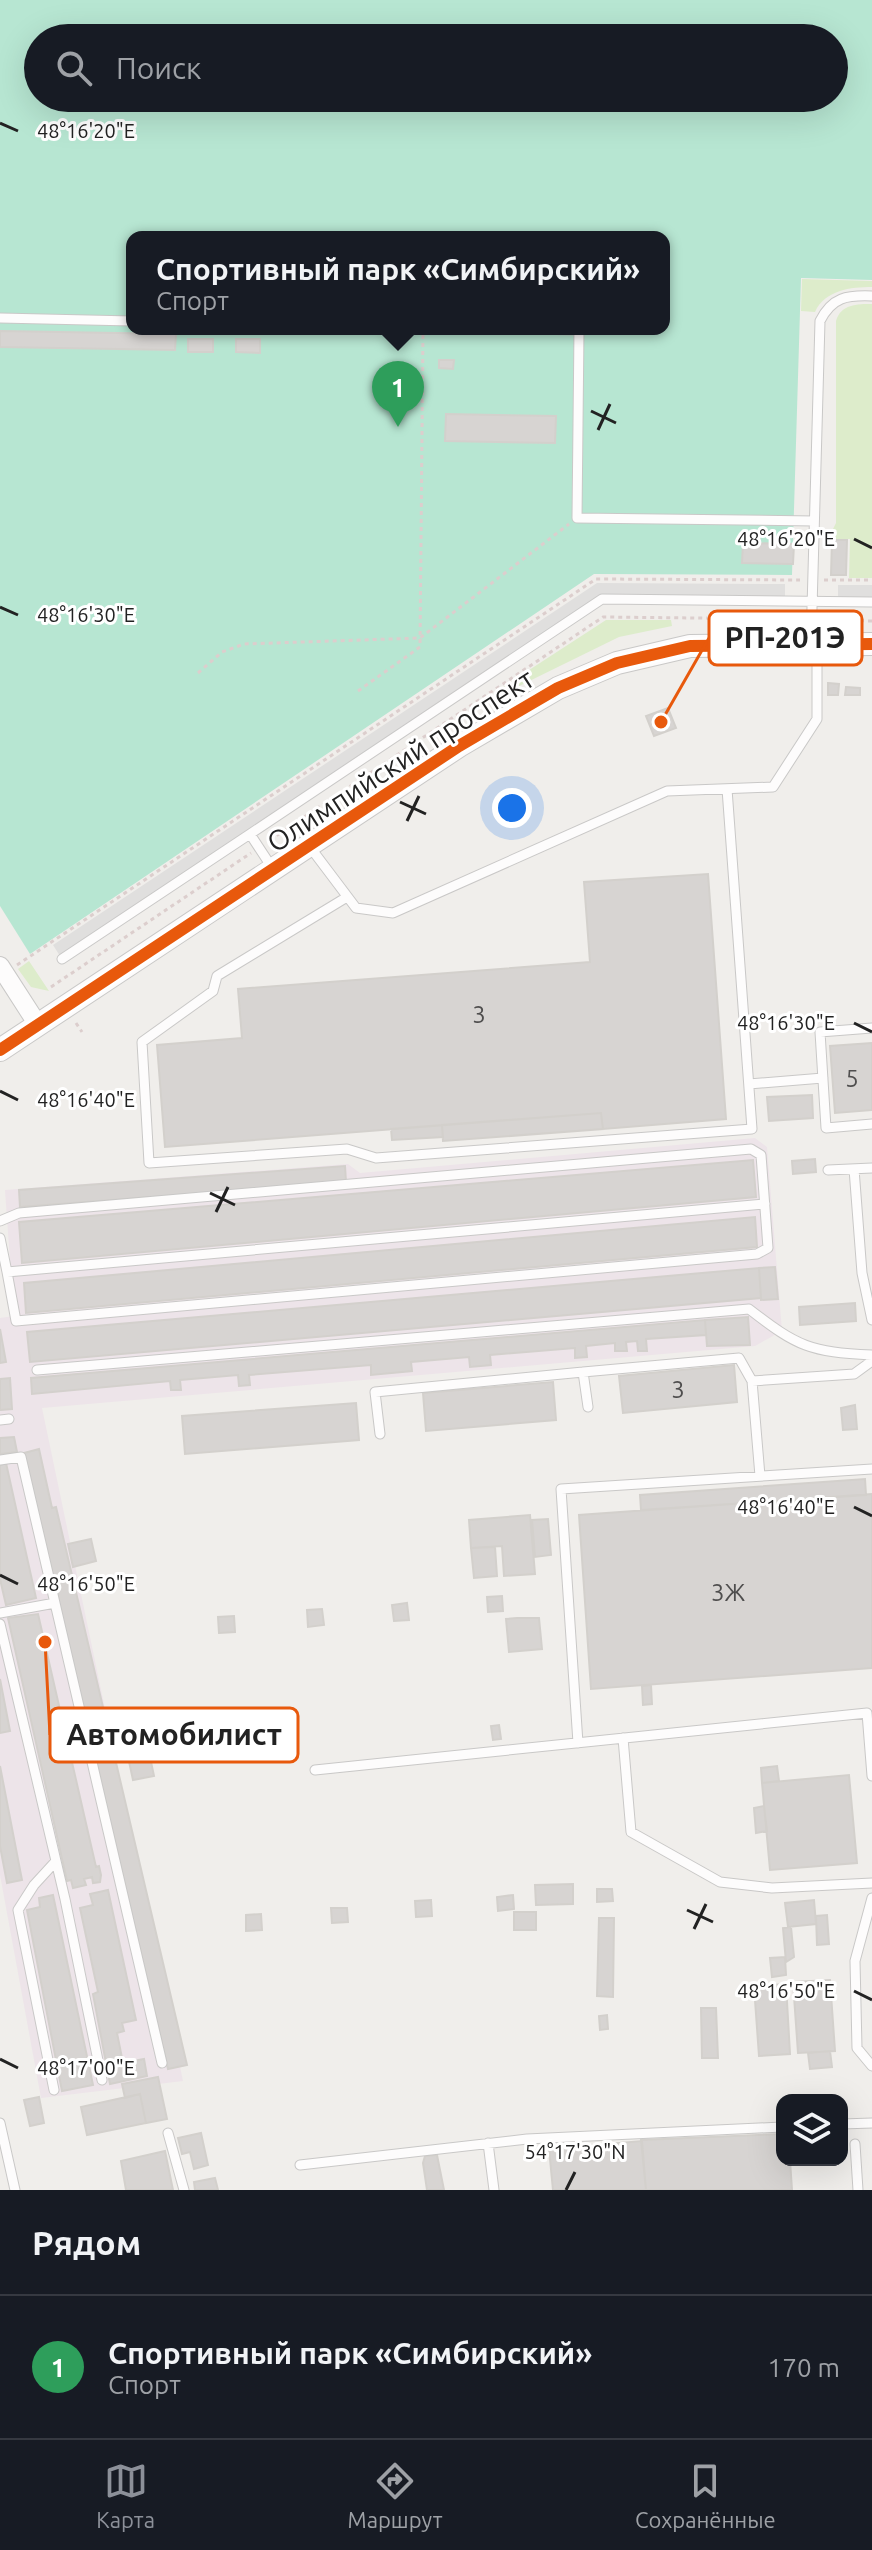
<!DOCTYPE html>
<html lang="ru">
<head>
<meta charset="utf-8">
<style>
	:root { --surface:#171b24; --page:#20242c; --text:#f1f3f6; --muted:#9ea1a6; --line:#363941; --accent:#8c9099 }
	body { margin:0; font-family:Ubuntu,sans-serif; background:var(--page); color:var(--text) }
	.controls { position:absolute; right:24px; bottom:24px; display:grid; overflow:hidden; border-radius:16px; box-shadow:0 8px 32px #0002 }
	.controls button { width:72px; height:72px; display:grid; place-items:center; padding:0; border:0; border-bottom:2px solid var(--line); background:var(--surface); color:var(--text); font:40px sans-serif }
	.you { position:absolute; left:512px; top:808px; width:28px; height:28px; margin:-20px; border:6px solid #fff; border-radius:50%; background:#1a73e8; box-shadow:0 0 0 12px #1a73e833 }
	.badge { display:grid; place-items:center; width:52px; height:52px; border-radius:50%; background:var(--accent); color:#fff; font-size:26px; font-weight:700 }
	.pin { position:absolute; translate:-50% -66px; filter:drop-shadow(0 2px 4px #0008) }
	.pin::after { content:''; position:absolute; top:42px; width:28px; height:24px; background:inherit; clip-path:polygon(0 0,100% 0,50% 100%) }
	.popup { position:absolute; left:126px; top:231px; width:544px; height:104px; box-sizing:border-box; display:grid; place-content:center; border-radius:16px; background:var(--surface); filter:drop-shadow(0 2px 6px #0005); font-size:26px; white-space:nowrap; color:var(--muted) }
	.popup b { font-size:30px; color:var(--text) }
	.popup::after { content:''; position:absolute; left:50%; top:100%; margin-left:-16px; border:16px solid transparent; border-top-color:var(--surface) }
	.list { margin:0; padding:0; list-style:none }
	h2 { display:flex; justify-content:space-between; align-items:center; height:104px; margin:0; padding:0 32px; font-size:34px }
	h2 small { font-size:26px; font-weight:400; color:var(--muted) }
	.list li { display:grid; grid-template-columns:52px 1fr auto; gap:24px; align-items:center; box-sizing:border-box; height:144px; padding:0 32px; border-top:2px solid var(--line) }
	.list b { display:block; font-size:30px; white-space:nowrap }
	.list p { margin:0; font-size:26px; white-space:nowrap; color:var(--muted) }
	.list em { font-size:26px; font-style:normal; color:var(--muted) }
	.icon { flex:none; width:44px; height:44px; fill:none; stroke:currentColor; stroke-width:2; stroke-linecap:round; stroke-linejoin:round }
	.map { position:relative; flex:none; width:872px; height:2190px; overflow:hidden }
	.search { position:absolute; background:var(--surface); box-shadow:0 8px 32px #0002; left:24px; right:24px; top:24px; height:88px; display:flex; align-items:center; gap:20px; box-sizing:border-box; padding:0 28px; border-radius:44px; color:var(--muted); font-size:30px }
	.sheet { height:248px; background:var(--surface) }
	nav { display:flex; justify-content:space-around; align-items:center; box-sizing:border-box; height:112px; border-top:2px solid var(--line); background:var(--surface); font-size:22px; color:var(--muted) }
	nav a { display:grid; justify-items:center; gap:4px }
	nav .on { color:var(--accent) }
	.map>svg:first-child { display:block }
</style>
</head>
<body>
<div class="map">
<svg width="872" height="2190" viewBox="0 0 872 2190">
	<rect width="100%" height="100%" fill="#f0eeeb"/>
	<path fill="#ede4e9" d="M755,1138L767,1147L782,1331L755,1346L42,1408L183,2081L41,2098L0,1875V1318L14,1316L5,1190L348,1164L360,1173Z"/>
	<path fill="#ddeccb" d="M802,279L872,281V287C851,287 825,290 815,312L801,311Z
		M872,304V578H849L850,539H828L836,523V321C841,304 857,304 872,304Z
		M606,620H671L672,626L619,637L503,694L500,689Z
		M29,961L49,991L31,987L18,969Z"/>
	<path fill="#b7e6d2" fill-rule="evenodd" d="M0,0H872V280L801,278L792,575L594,574L30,954L0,906ZM38,38H834V98H38ZM132,237H664V329H132Z"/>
	<path fill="#e0dfde" d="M597,583L785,584V597L602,596L60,956L53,945Z
		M838,585H872V598H838Z"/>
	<path fill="#d7d4d2" stroke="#d3d0cc" stroke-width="2" d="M0,331L176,334L175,350L0,347Z
		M188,339H213V352H188Z
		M236,339H260V353L236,352Z
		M439,360H454L453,369L439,368Z
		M446,414L556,416L555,443L445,441Z
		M832,540H847L846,575H831Z
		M743,543L794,544L793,564L742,563Z
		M828,683L839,684L838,695H828Z
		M846,687L860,688V695H845Z
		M668,708L676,728L654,736L646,716Z
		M708,874L726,1119L603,1129L601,1113L165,1147L157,1045L242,1038L238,989L590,962L584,882Z
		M872,1043V1110L835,1113L830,1046Z
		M812,1095L813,1118L769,1121L767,1097Z
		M601,1113L603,1129L443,1141L442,1125Z
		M442,1125L443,1137L392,1140L391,1129Z
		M815,1159L816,1172L793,1174L792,1161Z
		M753,1160L756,1197L22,1263L19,1222Z
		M345,1166L346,1182L20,1207L19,1190Z
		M755,1217L757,1247L26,1313L24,1283Z
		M775,1267L778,1299L761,1300L759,1268Z
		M759,1268L761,1298L30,1362L27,1332Z
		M855,1303L856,1321L800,1325L799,1307Z
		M748,1317L750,1345L707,1346L705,1320Z
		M705,1320L706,1335L646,1339L647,1351H638L637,1341L626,1342L627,1351H615V1343L586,1346L587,1357L575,1358V1348L490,1355L491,1365L470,1367L469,1357L411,1362L412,1371L371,1375V1365L249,1375L250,1385L239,1386L238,1375L180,1380L181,1390H171L170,1381L32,1394L31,1378Z
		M0,1329L6,1362L0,1363Z
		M734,1365L737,1402L623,1413L619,1376Z
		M10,1378L12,1409L0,1410V1379Z
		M553,1382L556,1420L426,1431L423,1393Z
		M356,1403L359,1440L185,1454L182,1416Z
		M855,1405L857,1429L843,1430L841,1408Z
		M14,1437L17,1452L0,1454V1438Z
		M39,1449L52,1508L56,1507L187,2065L168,2069L24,1453Z
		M6,1463L36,1598L6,1605L0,1579V1465Z
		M865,1479L866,1495L641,1510L640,1495Z
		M872,1494V1668L591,1689L579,1515Z
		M530,1515L535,1574L504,1576L502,1546L471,1548L469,1520Z
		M548,1519L551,1555L535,1557L532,1520Z
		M91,1539L96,1561L73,1567L68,1544Z
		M495,1547L497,1576L474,1578L471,1548Z
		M502,1596L503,1611L488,1612L487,1597Z
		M407,1603L409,1620L394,1621L392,1605Z
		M322,1609L324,1625L308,1627L307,1610Z
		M38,1614L96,1867L99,1866L101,1875L100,1882L93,1883L92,1877L84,1879L86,1885L73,1888L71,1880L67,1881L8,1618Z
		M234,1616L235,1632L219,1633L218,1617Z
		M517,1618H539L542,1649L509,1652L506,1619Z
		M0,1679L10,1731L0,1733Z
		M651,1685L652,1704L643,1705L642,1686Z
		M140,1710L154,1776L133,1780L119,1715Z
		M499,1725L501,1739L493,1740L491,1726Z
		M0,1766L22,1880L7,1883L0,1846Z
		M777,1766L779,1781L762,1783L761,1768Z
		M849,1775L857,1863L770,1870L762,1783Z
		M764,1806L767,1831L756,1833L754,1808Z
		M573,1884V1904L536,1905L535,1885Z
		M597,1889H612L613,1901L597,1902Z
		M108,1890L136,2020L122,2023L124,2031L117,2033L123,2063L144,2059L147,2076L110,2084L93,1994L98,1992L80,1908L93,1905L90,1894Z
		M53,1895L93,2085L62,2091L27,1910L40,1907L39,1898Z
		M513,1895L514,1909L498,1911L497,1897Z
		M431,1900L432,1916L416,1917L415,1901Z
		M814,1900L816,1924L788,1927L785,1903Z
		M331,1908H347L348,1922L332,1923Z
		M514,1912H536V1930H514Z
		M261,1914L262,1930L246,1931V1915Z
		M827,1915L829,1944L817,1945L816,1916Z
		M599,1918H614L613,1997L597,1996Z
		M791,1927L794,1957L786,1962L783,1928Z
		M785,1957L786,1975L772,1977L770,1958Z
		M830,1980L835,2051L798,2053L793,1982Z
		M786,1984L790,2054L759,2056L754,1986Z
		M701,2008H716L718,2058H702Z
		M607,2015L608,2029L600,2030L599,2016Z
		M830,2051L832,2067L810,2069L808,2053Z
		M158,2077L167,2119L146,2123L140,2094L125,2098L122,2084Z
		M140,2094L146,2123L87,2135L81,2107Z
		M39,2097L44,2123L30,2126L24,2100Z
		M201,2133L208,2165L194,2169L190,2152L182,2154L178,2138Z
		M782,2134V2160H790L792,2190H646L641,2140Z
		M642,2141L646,2190H553L549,2149Z
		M165,2151L173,2190H126L121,2161Z
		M437,2155L444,2190H427L423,2163L425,2156Z
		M215,2178L218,2190H195L194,2182Z"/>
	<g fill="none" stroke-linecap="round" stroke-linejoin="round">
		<g stroke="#c9c8c7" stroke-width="11">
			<path id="service" d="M0,318L132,321
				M532,329L579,330L577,518L814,521
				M811,644L820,321C832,297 847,295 872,296
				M250,834L602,599L872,602
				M310,847L356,908L393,913L667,791L773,787L817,719V644
				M347,897L217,976L213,991L142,1042L149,1163L347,1149L376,1158L752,1129L727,789
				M62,959L250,834L273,869
				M872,1028L820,1032L826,1128L872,1124
				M749,1084L823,1078
				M854,1169L862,1273L872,1320
				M828,1170L872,1168
				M0,1221L19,1213L751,1149L761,1155L768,1248L757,1254L16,1321L7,1272
				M0,1238L7,1272L765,1204
				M37,1370L749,1309C798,1347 810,1352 872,1355
				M752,1381L760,1476
				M588,1407L583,1372L739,1358L752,1381L854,1374L872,1361
				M0,1420L9,1419
				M380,1434L375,1392L583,1372
				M0,1460L21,1457L162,2063
				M0,1613L55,1603
				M0,1624L65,1899L102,2080
				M623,1738L631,1832L720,1882L772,1888L872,1883
				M578,1743L561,1489L872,1469
				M315,1770L867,1713L872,1776
				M872,1898L855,1961L857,2048L872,2066
				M54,2090L18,1910L34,1885L56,1861
				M0,2123L15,2190
				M842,2124L872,2123
				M168,2133L184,2190
				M488,2143L494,2190
				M855,2144L858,2190
				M300,2165L527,2139L782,2127"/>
		</g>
		<g stroke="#c9c8c7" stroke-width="20">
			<path id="minor" d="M0,966L38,1025"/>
		</g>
		<g stroke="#c9c8c7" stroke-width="24">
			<path id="tertiary" d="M0,1050L459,746L558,688L617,663L690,646L872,644"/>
		</g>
		<path stroke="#dccecd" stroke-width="3" stroke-dasharray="4 4" stroke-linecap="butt" d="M759,542V532
			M824,580H872
			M828,620L872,621
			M198,673L222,652L244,644L420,638L569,524
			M358,691L420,647L423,329
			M270,840L603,617L788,619
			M17,965L596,579L800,580
			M51,987L251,853
			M76,1023L82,1032"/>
		<use href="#service" stroke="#fdfcfc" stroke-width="9"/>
		<use href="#minor" stroke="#fdfcfc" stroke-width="18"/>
		<use href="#tertiary" stroke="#fdfcfc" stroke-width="22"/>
		<g stroke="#fff" stroke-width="17">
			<path id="cycleway" d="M0,1050L459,746L558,688L617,663L690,646L872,644"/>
		</g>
		<use href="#cycleway" stroke="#e8590c" stroke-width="12"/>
	</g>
	<path fill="none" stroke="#222" stroke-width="3" d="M0,123L18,131M591,411L616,423M598,430L610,404M854,539L872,548M0,607L18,615M400,802L426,814M407,821L419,796M854,1023L872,1032M0,1091L18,1100M210,1193L235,1205M216,1212L228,1187M854,1507L872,1516M0,1575L18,1584M687,1910L713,1922M694,1929L706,1904M854,1991L872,2000M0,2059L18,2068M566,2190L575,2172"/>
	<g text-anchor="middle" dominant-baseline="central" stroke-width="6" stroke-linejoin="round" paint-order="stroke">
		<g font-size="24" fill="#4f4e4e">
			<text x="479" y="1014">3</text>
			<text x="852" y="1078">5</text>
			<text x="678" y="1389">3</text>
			<text x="728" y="1592">3Ж</text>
		</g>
		<g font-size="28" fill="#222" stroke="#fff">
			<text transform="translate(400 760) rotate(-33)">Олимпийский проспект</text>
		</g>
	</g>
	<g font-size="20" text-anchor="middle" fill="#222" stroke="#fff" stroke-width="6" stroke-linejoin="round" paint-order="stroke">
		<text x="86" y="138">48°16'20"E</text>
		<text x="786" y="546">48°16'20"E</text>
		<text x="86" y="622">48°16'30"E</text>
		<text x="786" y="1030">48°16'30"E</text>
		<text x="86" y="1107">48°16'40"E</text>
		<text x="786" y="1514">48°16'40"E</text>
		<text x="86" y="1591">48°16'50"E</text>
		<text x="786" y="1998">48°16'50"E</text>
		<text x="86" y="2075">48°17'00"E</text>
		<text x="575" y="2159">54°17'30"N</text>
	</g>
	<path fill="none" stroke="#e8590c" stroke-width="3" d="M661 722L709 638M45 1642L50 1735"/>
	<g fill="#e8590c" stroke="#fff" stroke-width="3">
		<circle cx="661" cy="722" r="8"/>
		<circle cx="45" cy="1642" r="8"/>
	</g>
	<g fill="#fff" stroke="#e8590c" stroke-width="3">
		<rect x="709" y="611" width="153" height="54" rx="8"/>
		<rect x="50" y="1708" width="248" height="54" rx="8"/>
	</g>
	<g font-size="30" text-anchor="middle" font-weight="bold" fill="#222">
		<text x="785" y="648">РП-201Э</text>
		<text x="174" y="1745">Автомобилист</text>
	</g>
</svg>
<div class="controls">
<button><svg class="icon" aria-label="layers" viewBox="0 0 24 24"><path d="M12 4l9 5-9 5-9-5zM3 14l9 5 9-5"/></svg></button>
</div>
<div class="you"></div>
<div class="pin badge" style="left:398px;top:427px;background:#2e9e5b">1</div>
<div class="popup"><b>Спортивный парк «Симбирский»</b>Спорт</div>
<div class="search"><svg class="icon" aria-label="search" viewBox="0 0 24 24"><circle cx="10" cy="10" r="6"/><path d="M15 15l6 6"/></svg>Поиск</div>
</div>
<section class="sheet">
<h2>Рядом<small></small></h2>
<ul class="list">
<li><span class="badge" style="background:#2e9e5b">1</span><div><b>Спортивный парк «Симбирский»</b><p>Спорт</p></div><em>170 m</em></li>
</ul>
</section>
<nav>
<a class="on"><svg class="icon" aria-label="map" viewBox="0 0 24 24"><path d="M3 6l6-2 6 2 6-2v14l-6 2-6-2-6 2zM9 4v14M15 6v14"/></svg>Карта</a>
<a><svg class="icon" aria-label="directions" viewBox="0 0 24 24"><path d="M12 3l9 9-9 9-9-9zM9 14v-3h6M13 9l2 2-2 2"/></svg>Маршрут</a>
<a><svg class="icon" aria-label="saved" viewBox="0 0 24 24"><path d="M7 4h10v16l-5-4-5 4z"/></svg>Сохранённые</a>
</nav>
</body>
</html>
